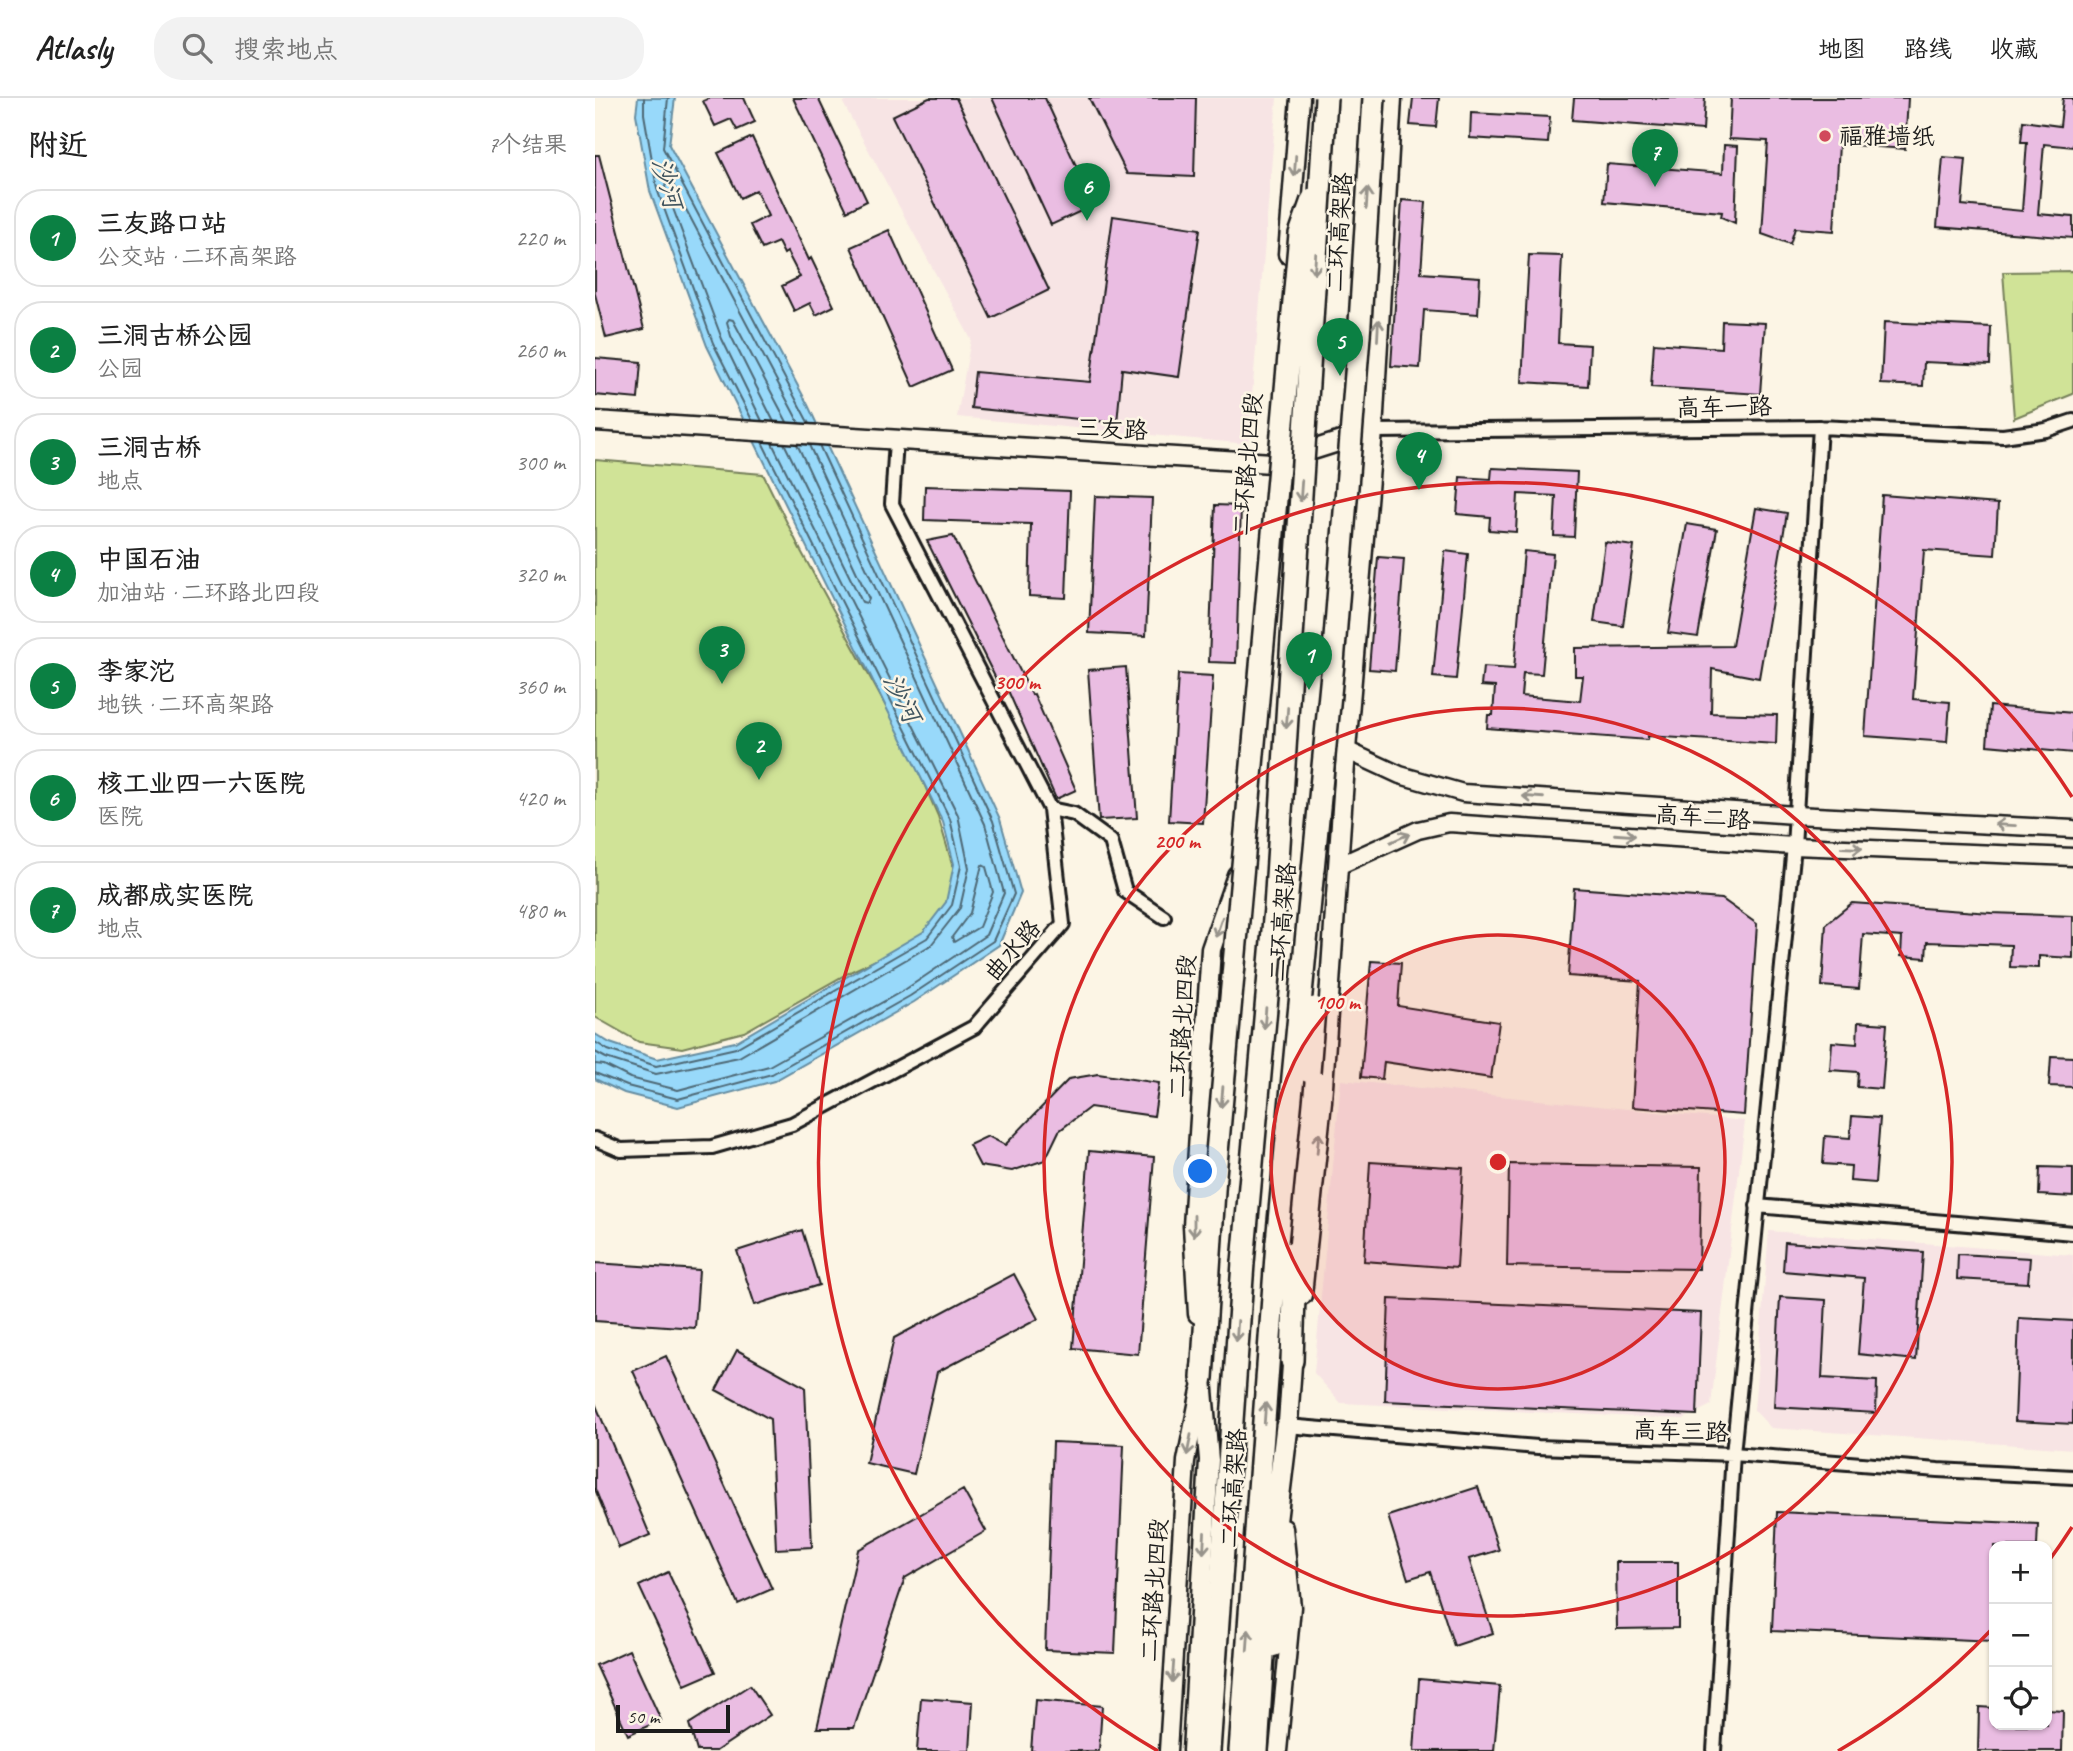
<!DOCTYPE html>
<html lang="zh">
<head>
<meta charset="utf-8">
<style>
	:root { --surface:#fff; --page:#f2f2f2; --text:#222; --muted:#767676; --line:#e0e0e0; --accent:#0b8043 }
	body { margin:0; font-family:Caveat,"LXGW WenKai TC",sans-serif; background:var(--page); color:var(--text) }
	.controls { position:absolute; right:21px; bottom:21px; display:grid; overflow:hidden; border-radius:14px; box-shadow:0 2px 5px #0004 }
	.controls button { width:63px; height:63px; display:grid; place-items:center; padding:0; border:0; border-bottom:2px solid var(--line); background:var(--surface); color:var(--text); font:35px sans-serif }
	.scale { position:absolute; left:21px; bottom:18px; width:114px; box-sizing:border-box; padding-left:7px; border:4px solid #1c1c1c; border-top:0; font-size:19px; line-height:24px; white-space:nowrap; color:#1c1c1c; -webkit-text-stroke:5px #fcf5e5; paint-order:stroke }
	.you { position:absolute; left:606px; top:1074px; width:24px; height:24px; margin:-18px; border:5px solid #fff; border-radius:50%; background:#1a73e8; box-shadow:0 0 0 10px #1a73e833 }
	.badge { display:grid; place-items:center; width:46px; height:46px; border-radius:50%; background:var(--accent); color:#fff; font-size:23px; font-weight:700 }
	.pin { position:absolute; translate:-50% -58px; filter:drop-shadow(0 2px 4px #0008) }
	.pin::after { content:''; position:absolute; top:37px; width:24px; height:21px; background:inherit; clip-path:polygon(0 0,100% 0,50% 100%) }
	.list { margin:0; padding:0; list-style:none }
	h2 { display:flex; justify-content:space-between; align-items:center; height:91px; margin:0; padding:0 28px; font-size:30px }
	h2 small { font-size:23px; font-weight:400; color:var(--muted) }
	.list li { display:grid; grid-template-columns:46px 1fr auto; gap:21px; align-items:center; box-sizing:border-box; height:98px; margin:0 14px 14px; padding:0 14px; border:2px solid var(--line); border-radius:28px }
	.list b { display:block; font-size:26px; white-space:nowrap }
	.list p { margin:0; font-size:23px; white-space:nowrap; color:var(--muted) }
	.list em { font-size:23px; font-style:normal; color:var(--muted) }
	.icon { flex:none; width:38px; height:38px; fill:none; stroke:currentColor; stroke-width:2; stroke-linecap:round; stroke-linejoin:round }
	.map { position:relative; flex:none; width:1478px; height:1653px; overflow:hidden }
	header { display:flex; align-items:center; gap:42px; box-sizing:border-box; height:98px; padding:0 35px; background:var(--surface); border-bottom:2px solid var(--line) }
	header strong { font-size:33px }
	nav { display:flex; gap:38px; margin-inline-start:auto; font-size:24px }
	.search { width:490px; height:63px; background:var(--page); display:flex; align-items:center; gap:18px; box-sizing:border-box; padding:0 24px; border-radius:28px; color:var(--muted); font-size:26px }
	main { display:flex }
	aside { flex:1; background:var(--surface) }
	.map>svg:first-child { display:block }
</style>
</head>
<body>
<header>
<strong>Atlasly</strong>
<div class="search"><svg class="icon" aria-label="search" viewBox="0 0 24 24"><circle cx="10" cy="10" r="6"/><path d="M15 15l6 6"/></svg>搜索地点</div>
<nav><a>地图</a><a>路线</a><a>收藏</a></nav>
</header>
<main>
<aside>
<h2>附近<small>7个结果</small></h2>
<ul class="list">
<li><span class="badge">1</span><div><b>三友路口站</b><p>公交站 · 二环高架路</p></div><em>220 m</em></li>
<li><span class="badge">2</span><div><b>三洞古桥公园</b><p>公园</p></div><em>260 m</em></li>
<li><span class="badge">3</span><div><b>三洞古桥</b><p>地点</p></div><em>300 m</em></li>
<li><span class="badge">4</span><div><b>中国石油</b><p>加油站 · 二环路北四段</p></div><em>320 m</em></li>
<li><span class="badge">5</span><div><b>李家沱</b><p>地铁 · 二环高架路</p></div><em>360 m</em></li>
<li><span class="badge">6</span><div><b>核工业四一六医院</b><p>医院</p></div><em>420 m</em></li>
<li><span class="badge">7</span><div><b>成都成实医院</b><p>地点</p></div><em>480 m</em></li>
</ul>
</aside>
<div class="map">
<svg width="1478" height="1653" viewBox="0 0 1478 1653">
	<rect width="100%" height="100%" fill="#fcf5e5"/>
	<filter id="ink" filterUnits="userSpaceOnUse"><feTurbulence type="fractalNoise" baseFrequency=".0143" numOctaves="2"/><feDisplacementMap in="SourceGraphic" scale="14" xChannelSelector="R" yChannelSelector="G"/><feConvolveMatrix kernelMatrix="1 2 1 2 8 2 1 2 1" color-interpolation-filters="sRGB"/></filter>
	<g filter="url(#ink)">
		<path fill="#f7e4e4" d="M254,0H682L653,346L362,319L376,241L248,5Z
			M746,982L1150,1023L1116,1307L1088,1321L746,1305L719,1275Z
			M1174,1133L1478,1157V1351L1176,1330L1159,1312Z"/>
		<path fill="#d0e397" stroke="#76805a" stroke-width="2" d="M1478,173V296L1419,320L1408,174Z
			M0,362L168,376L206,453L312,647L343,718L363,786L340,835L257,873L149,934L87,950L44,944L0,919Z"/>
		<path fill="#98d9fa" stroke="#668da1" stroke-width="2" d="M43,0H80L74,47L213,307L405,721L426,795L404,847L319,904L179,983L83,1009L29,995L0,981V936L15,945L62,961L140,944L328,834L351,804L359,766L348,724L112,248L55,93L41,16Z"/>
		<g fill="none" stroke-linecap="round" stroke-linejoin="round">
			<path stroke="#4e6875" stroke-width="2" d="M49,0V16L62,91L118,245L157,322
				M73,0L68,50L214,326
				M167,323L127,241L70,89L72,81L76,83L204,325
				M179,324L136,238L132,224L134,221L138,222L192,324
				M189,345L267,504L272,505L274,501L202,346
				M387,767L391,769L398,794L384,829L359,844L357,839L375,815Z
				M0,944L13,952L61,968L141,950L332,840L357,807L366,768L355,721L167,344
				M0,954L11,960L61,976L144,959L336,847L365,810L374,770L363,717L177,345
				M0,966L9,967L35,980L83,992L174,968L311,891L391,837L409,795L390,726L214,347
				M0,975L32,988L83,1001L177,976L315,898L398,843L419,796L398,723L224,347"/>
		</g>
		<path fill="#eabde2" stroke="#1c1c1c" stroke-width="2" d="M115,0H149L160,24L142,32L136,21L120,28L108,3Z
			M198,0H223L272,103L252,113Z
			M334,0H361L454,192L396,220L297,18Z
			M397,0H450L499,107L456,127Z
			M494,0H601L599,79L532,76Z
			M818,0H844L841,29L815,27Z
			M979,0H1110L1108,32L977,22Z
			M1136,0H1313L1310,51L1244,46L1239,133L1200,130L1195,146L1167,136L1173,43L1134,41Z
			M1468,0H1478V49L1449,46L1443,116L1478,119V140L1342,129L1348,59L1371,61L1367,107L1427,113L1432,44H1426L1428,23L1465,28Z
			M876,15L955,19L953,45L875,40Z
			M157,39L214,162L216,160L239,208L221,217L215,205L199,213L187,188L205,179L192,154L189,156L183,144L167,151L155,127L173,118L161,92L145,100L123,55Z
			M1129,47L1143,48L1140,125L1126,119L1127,114L1009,104L1012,66L1128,75Z
			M0,57H4L49,231L11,240L0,196Z
			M807,102L831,104L826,175L885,179L883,216L829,212L825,270L796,268Z
			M518,118L605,131L584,279L527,271L522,325L376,310L380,274L495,284Z
			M294,132L357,272L319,289L256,149Z
			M934,157L967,158L963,245L995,247L993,288L927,284Z
			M1127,223L1170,225L1165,296L1056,289L1059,245L1126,250Z
			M1289,224L1396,229L1395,267L1329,264L1328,288L1286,286Z
			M0,260L46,264L43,301L0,297Z
			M897,370L982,374L979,439L959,438L961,398L923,396L921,434L894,432L895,419L862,416L865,379L896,381Z
			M330,388L475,393L471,500L434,498L436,426L329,422Z
			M1287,397L1403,406L1400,457L1329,452L1318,601L1355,604L1352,644L1270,638Z
			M500,398L557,400L551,538L494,535Z
			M620,407L646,408L641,565L614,564Z
			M1161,410L1192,415L1164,580L1117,571L1116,615L1182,617L1181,646L1053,638V642L892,630L893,617H898L900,589L886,588L888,569L919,571L929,453L958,456L947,576L928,575L926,598L985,603L988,578H980V550L1137,548Z
			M1092,426L1122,431L1103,539L1073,535Z
			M358,438L437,597L439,596L481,692L461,701L411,588L406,591L332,443Z
			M1010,444L1039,448L1028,528L999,524Z
			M850,453L873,456L861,581L838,579Z
			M783,459L809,461L800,573L774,571Z
			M531,569L542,720L504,722L493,572Z
			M583,576L618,578L608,725L574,723Z
			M1395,608L1478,615V655L1392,647Z
			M979,790L1127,801L1162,826L1149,1017L1037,1009L1045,883L973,878Z
			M1257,805L1396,815L1478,818V860L1444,858V870L1415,869L1416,847L1332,844L1331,860L1306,858L1307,839L1268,836L1264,891L1227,888L1231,826Z
			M776,863L806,865L803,908L904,924L896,980L789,964L787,981L766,979Z
			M1263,924L1292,926L1287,991L1262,989L1263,974L1235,972L1237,944L1262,946Z
			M1456,958L1478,959V989L1454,988Z
			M503,976L564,985L559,1018L495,1009L464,1033L450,1062L417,1073L385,1068L374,1047L393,1038L410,1047L474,981Z
			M1257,1018L1285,1020L1280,1085L1255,1083L1256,1068L1228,1066L1230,1038L1255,1040Z
			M494,1053L559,1059L543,1256L478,1250Z
			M775,1064L868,1070L862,1170L769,1163Z
			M914,1066L1106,1069L1104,1171L912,1168Z
			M1445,1069L1478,1070V1099L1444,1097Z
			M207,1132L224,1187L160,1207L142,1153Z
			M1190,1144L1328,1154L1321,1262L1263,1256L1269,1180L1188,1173Z
			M1363,1156L1435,1160L1433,1185L1362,1181Z
			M0,1165L104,1172L100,1230L0,1223Z
			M419,1176L443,1221L342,1274L319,1376L271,1365L299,1240Z
			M1185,1199L1231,1202L1227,1280L1282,1283L1281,1315L1179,1309Z
			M794,1201L1106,1215L1102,1317L790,1303Z
			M1424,1220L1478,1223V1326L1420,1323Z
			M142,1252L210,1289L217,1449L181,1451L175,1321L121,1292Z
			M71,1258L177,1491L143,1506L38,1273Z
			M0,1305L55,1437L24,1450L0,1391Z
			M458,1344L529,1347L520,1555L450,1552Z
			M883,1389L904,1452L874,1461L898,1535L859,1548L835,1474L813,1481L793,1418Z
			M368,1392L391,1433L310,1480L259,1630H222L263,1452Z
			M1182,1414L1443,1426L1442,1448H1399V1543L1177,1533Z
			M1021,1464H1083V1530L1022,1531Z
			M73,1474L120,1574L90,1587L44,1488Z
			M34,1552L66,1622L33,1637L1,1567Z
			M824,1581L905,1588L899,1653H819Z
			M155,1587L175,1617L121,1653H102L94,1626Z
			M326,1600L378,1604L375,1653H322Z
			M440,1602L507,1608L504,1653H436Z
			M1384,1609L1399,1610V1627H1452V1612L1468,1613L1467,1653H1383Z"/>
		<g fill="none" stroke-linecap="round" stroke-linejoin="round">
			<g stroke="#1c1c1c" stroke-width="18">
				<path id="minor" d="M778,333L1225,329L1408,338L1451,332L1478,323
					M455,711L479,716L516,743L530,793L569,819
					M0,1041L26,1052L117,1049L197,1026L379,929L468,826L455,711L297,406L301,342
					M1162,1108L1478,1135
					M692,1328L943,1349L1138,1356L1343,1372L1478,1379
					M1119,1653L1138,1356L1199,748L1225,329"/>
			</g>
			<g stroke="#1c1c1c" stroke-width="21">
				<path id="tertiary" d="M751,652L805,677L868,695L1200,717L1478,731
					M743,768L823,732L854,725L1199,748L1478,759
					M573,1653L591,1363L605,1292
					M683,1653L697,1509L689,1430"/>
			</g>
			<g stroke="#1c1c1c" stroke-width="23">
				<path id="secondary" d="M693,156L705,0
					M0,323L677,365L768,336
					M707,1197L727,1003L751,652L778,333L797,0
					M603,1216L598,1128L616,851L642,777
					M692,1339L698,1252
					M679,1549L687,1448
					M597,1653L614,1362L606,1269"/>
			</g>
			<g stroke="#1c1c1c" stroke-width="26">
				<path id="trunk" d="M697,1263L700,1165L714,974
					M607,1280L620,1077
					M614,1653L648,1165
					M645,1653L682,1144
					M662,1653L672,1494L692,1328"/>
			</g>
			<use href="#minor" stroke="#fcf5e5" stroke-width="12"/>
			<use href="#tertiary" stroke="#fcf5e5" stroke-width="16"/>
			<use href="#secondary" stroke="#fcf5e5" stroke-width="18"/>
			<use href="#trunk" stroke="#fcf5e5" stroke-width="21"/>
			<g stroke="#1c1c1c" stroke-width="26" stroke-linecap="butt">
				<path id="trunk-bridge" d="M714,974L719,910
					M620,1077L705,136L717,102
					M682,1144L738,565L765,225L779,0
					M648,1165L680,810L731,0"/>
			</g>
			<use href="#trunk-bridge" stroke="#fcf5e5" stroke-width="21"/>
		</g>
		<defs><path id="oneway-shaft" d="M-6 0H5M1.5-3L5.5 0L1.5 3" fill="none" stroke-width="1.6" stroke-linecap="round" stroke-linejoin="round" transform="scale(1.75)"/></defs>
		<g stroke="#97938b">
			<use href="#oneway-shaft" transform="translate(700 68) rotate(94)"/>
			<use href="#oneway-shaft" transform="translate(772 100) rotate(-86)"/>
			<use href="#oneway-shaft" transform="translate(720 166) rotate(94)"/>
			<use href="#oneway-shaft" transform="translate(783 232) rotate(-87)"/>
			<use href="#oneway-shaft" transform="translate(706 393) rotate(94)"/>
			<use href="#oneway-shaft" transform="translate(692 620) rotate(94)"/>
			<use href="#oneway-shaft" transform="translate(938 699) rotate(-176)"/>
			<use href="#oneway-shaft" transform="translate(1410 727) rotate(-177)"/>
			<use href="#oneway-shaft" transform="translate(1030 737) rotate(4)"/>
			<use href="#oneway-shaft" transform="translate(805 740) rotate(-24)"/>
			<use href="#oneway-shaft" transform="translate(1257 750) rotate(2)"/>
			<use href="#oneway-shaft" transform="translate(624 829) rotate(109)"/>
			<use href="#oneway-shaft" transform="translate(670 920) rotate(95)"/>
			<use href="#oneway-shaft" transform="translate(627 999) rotate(95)"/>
			<use href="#oneway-shaft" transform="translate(723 1045) rotate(-85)"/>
			<use href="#oneway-shaft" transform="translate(599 1128) rotate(90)"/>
			<use href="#oneway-shaft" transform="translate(642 1233) rotate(94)"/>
			<use href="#oneway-shaft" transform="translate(670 1315) rotate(-86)"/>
			<use href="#oneway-shaft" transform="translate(594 1347) rotate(101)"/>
			<use href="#oneway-shaft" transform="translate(609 1445) rotate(93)"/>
			<use href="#oneway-shaft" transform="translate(653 1542) rotate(-86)"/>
			<use href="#oneway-shaft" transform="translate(578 1574) rotate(94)"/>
		</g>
	</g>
	<circle cx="903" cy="1064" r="227" fill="#d62828" fill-opacity=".12"/>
	<g fill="none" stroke="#d62828" stroke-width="3.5">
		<circle cx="903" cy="1064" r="227"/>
		<circle cx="903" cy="1064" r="454"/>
		<path d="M1477 1429A680 680 0 0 1 1453 1464M1396 1532A680 680 0 0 1 1243 1653M563 1653A680 680 0 1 1 1477 699"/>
	</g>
	<circle fill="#d1495b" stroke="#fcf5e5" stroke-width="2.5" cx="1230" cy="38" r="7"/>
	<g text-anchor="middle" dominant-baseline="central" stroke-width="5" stroke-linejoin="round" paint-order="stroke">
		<g font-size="24" fill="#1c1c1c" stroke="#fcf5e5" text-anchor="start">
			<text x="1244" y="38">福雅墙纸</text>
		</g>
		<g font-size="24" fill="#1c1c1c" stroke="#fcf5e5">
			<text transform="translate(744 134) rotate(-86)">二环高架路</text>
			<text transform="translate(1129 309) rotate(-1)">高车一路</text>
			<text transform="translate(517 331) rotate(3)">三友路</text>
			<text transform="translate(652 366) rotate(-85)">二环路北四段</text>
			<text transform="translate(1108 719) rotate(4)">高车二路</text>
			<text transform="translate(687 824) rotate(-85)">二环高架路</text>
			<text transform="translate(417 852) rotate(-49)">曲水路</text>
			<text transform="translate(587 928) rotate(-86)">二环路北四段</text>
			<text transform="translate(1086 1333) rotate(2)">高车三路</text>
			<text transform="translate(638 1390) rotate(-86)">二环高架路</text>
			<text transform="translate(559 1492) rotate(-86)">二环路北四段</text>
		</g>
		<g font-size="26" font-style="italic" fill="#41555f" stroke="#fcf5e5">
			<text transform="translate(72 85) rotate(74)">沙河</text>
			<text transform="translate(307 600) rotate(63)">沙河</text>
		</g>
	</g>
	<circle cx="903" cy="1064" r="10" fill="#d62828" stroke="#fcf5e5" stroke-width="3.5"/>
	<g font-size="21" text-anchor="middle" font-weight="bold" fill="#d62828" stroke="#fcf5e5" stroke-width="5" stroke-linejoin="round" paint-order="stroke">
		<text x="422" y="591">300 m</text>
		<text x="582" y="750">200 m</text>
		<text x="742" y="911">100 m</text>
	</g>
</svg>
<div class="controls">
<button>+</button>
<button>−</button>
<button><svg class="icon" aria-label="locate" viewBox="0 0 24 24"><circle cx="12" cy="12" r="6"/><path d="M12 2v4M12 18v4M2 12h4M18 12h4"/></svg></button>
</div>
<div class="scale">50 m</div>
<div class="you"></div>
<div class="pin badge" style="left:714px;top:592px">1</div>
<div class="pin badge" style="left:164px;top:682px">2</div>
<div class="pin badge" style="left:127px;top:586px">3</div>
<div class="pin badge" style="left:824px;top:392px">4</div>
<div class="pin badge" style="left:745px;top:278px">5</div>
<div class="pin badge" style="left:492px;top:123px">6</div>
<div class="pin badge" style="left:1060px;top:89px">7</div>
</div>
</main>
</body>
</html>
